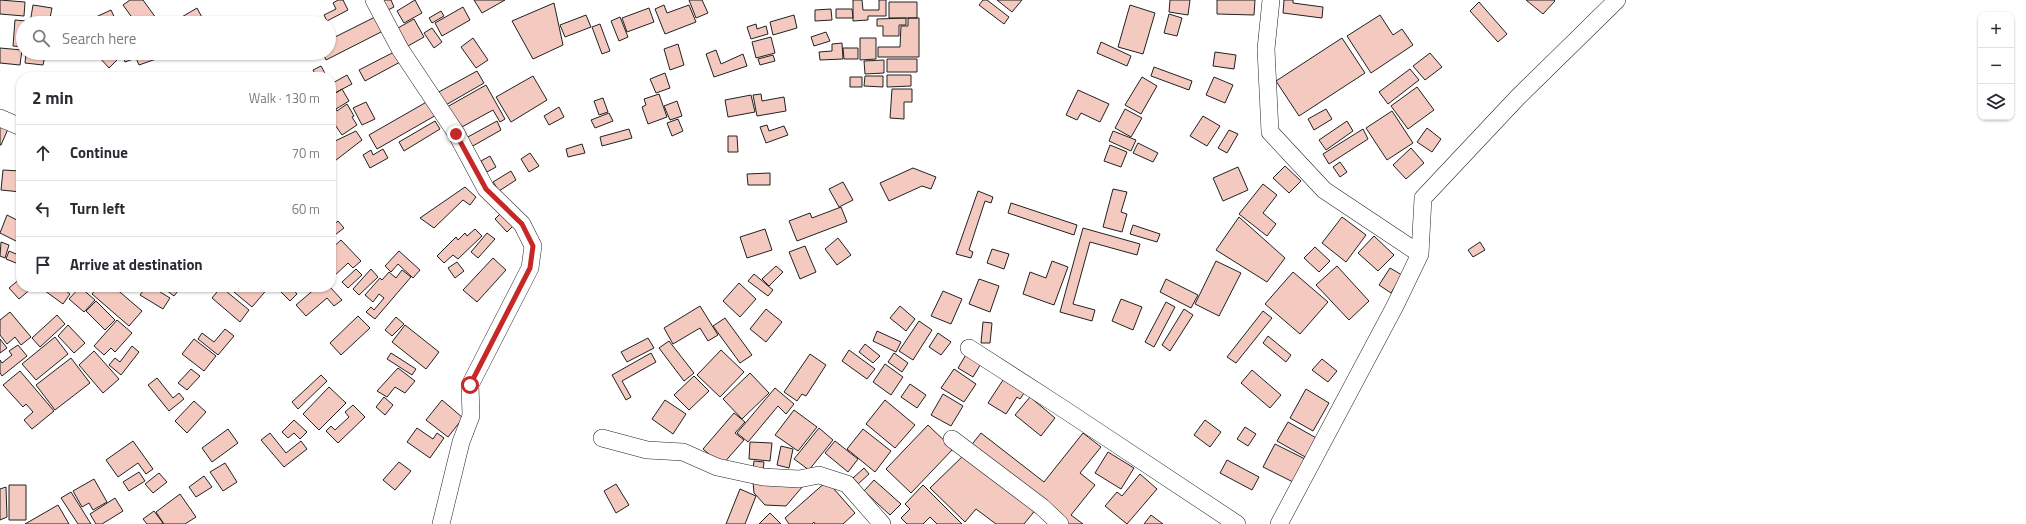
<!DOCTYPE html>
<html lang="en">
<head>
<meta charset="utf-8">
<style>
	:root { --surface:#fff; --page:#f7f7f7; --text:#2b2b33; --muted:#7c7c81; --line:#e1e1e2 }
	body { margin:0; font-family:"Titillium Web",sans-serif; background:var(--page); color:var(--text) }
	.controls { position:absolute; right:12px; top:12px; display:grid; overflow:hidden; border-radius:8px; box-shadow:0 1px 3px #0004 }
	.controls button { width:36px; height:36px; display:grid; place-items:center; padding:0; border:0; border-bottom:1px solid var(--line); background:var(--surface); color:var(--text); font:20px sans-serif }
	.stop { position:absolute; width:12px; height:12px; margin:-9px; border:3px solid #c62828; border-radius:50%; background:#fff }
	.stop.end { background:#c62828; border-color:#fff; box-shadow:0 1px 4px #0008 }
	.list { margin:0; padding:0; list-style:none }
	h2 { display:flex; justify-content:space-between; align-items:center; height:52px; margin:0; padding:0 16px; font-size:17px }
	h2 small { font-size:13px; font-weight:400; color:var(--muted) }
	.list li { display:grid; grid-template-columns:26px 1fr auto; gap:12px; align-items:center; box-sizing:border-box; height:56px; padding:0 16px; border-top:1px solid var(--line) }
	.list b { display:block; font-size:15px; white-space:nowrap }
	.list em { font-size:13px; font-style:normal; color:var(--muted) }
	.icon { flex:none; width:22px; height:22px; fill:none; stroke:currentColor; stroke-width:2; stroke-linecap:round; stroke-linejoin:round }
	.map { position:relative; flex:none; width:2026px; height:524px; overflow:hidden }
	.search { position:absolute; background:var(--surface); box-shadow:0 1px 3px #0004; left:16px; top:16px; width:320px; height:44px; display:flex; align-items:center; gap:10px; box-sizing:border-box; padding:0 14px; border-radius:22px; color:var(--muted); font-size:15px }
	.panel { position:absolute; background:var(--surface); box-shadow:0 1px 3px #0004; left:16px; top:72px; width:320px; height:220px; border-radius:16px }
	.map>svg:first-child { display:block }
</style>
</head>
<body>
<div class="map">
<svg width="2026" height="524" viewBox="0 0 2026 524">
	<rect width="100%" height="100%" fill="#fff"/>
	<path fill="#f3c9c0" stroke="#222" d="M0,0L25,2L24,16L0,14Z
		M130,0H143L156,18L149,23H136L123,5Z
		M338,0H343L348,10L327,21L324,15L336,9L333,3Z
		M380,0H391L394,7L386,11Z
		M415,0L422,13L404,23L397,11Z
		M474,0H505L482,13Z
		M689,0H702L708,13L696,18Z
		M853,0H862L863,10H879V0H886V16H868V20L853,21Z
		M983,0H987L1009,17L1004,24L979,5Z
		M997,0H1022L1012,12Z
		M1170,0H1190L1188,15L1169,12Z
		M1217,0H1255L1254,15L1217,14Z
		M1284,0H1293V3L1323,7L1322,18L1283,13Z
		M1526,0H1554L1555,1L1543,14Z
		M889,2H917V18H889Z
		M1479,2L1507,34L1498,42L1470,11Z
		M554,3L563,45L533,59L512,21Z
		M33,5L52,8L49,23H30Z
		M664,5L667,13L689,5L696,22L665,34L655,9Z
		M1130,5L1155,13L1143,54L1118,47Z
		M463,7L470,20L442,36L435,23Z
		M197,8L205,23H183L180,18Z
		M649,8L654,22L627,32L622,18Z
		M831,9L832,20L815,21V10Z
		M836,9H852L853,18H836Z
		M111,10L117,23H83Z
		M441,11L444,16L432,23L429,18Z
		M1169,14L1182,18L1177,36L1164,33Z
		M586,15L591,27L565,37L560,25Z
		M794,15L797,28L773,35L770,22Z
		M1380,15L1393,35L1402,29L1413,45L1371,73L1347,36Z
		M375,17L383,31L326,60L323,53H329V40Z
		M620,17L628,37L619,41L611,21Z
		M906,18V25H899V36H883V26H877V19Z
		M908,18H919V57H878V47H900L901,26H908Z
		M414,19L424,37L408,46L398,28Z
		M15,20L26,21V23H23V47L13,46Z
		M600,24L610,51L602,54L592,27Z
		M756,24L757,29L766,26L768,34L751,39L747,27Z
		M432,28L442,42L434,48L424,33Z
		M826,32L830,41L814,46L811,37Z
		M771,37L775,53L756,58L752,42Z
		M473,38L488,60L476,68L461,47Z
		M860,38H876V59L860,60Z
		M1342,38L1365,73L1299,116L1276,81Z
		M1101,42L1131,56L1127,66L1097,53Z
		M842,43L843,59L820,60L819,52L832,51V44Z
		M678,44L684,65L670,70L664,49Z
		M0,48L22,50L20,65L0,63Z
		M843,48H858V59H844Z
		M716,50L721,64L743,54L747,66L714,77L706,54Z
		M396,51L402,61L365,81L359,70Z
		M1215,52L1236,55L1234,69L1213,66Z
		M26,53H49L48,56H45L43,65L25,63Z
		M103,53H112L118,59L109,68L99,57Z
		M122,53H157L159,58L139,65L136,58L125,62Z
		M1430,53L1442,67L1425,80L1413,66Z
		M773,55L775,61L760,65L758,59Z
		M887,59H917V72H887Z
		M884,60V73L865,74L864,61Z
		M321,66L327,77H317L313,70Z
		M1154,67L1192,81L1189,90L1151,76Z
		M1410,69L1419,80L1388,104L1379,92Z
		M477,71L484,83L444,106L437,93Z
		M665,73L670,88L656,93L650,79Z
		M347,75L352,84L331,95V84Z
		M887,75H911V86L887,87Z
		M533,76L547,100L511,122L496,97Z
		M865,76H883V87L864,86Z
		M850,77H862V87H850Z
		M1142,77L1157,86L1141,114L1125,105Z
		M1214,77L1233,85L1225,103L1206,95Z
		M486,85L505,119L500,122L493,110L460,128L447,107Z
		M1417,87L1434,110L1408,129L1391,106Z
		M342,89L349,101L336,109L331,101V96Z
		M892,89H912V102H904V119L890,118Z
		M1078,90L1109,104L1100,122L1081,113L1077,120L1066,115Z
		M659,94L667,117L648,124L642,107L646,105L644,99Z
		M761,94L762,101L784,97L786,111L757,116L753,95Z
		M751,95L755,112L728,117L725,100Z
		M603,98L608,112L599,115L594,101Z
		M430,100L438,114L377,149L369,135Z
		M677,101L682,116L670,120L664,106Z
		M366,102L375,119L362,125L353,108Z
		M333,104L337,111L347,104L354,116L352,117L357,125L342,135L331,119V106Z
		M559,107L564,117L549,125L544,116Z
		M1125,109L1142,118L1131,137L1115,128Z
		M1326,109L1332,119L1314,130L1308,119Z
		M1392,111L1413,143L1387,160L1366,128Z
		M609,113L613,121L595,128L591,120Z
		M1203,116L1220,126L1207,146L1190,136Z
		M678,119L683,131L672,136L667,123Z
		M435,121L440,129L404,151L399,142Z
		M497,121L501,130L471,147L466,138Z
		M1347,121L1353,131L1326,150L1319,140Z
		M767,125L769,131L784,126L788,135L766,143L760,127Z
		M0,126L8,129L1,145H0Z
		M1427,128L1441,139L1432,152L1417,142Z
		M629,129L632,138L602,146L600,137Z
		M1363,129L1368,139L1329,164L1323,154Z
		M1229,130L1238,134L1227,153L1218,148Z
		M356,131L362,140L331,164V143Z
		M1113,131L1136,140L1131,151L1109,141Z
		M728,136H737L738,152H728Z
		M1138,143L1158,153L1153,162L1133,153Z
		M582,144L585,153L568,157L566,149Z
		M1110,145L1127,152L1121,167L1104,161Z
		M1411,148L1424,163L1406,179L1393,165Z
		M383,149L388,158L370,168L363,155L371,150L373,155Z
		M530,153L539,166L529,172L521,159Z
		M490,156L496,167L487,172L481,161Z
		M1340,162L1347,172L1340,177L1333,167Z
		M1285,166L1301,181L1289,193L1273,178Z
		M1238,167L1248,190L1223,201L1213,178Z
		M913,168L936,177L931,189L922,186L889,201L880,183Z
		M3,170L21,171V192L1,190Z
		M511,171L516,180L499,191L493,182Z
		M770,173V185H748L747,174Z
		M843,182L853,200L839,207L829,189Z
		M1263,184L1277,195L1263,213L1276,224L1267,236L1239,214Z
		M465,187L476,197L470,205L463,200L434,228L420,218Z
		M1113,189L1127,192L1121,212L1127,214L1122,232L1103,227Z
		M978,191L993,197L991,203L985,201L969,250L973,252L971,258L956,254Z
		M1011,203L1077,225L1074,235L1008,213Z
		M841,207L847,222L797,241L789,221L810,213L812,218Z
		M503,211L515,224L507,232L495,219Z
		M7,215L21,222L20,243L0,233Z
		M1239,217L1285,258L1267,282L1216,250Z
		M1342,217L1366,235L1346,262L1322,243Z
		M338,221L344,228L331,238V227Z
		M1133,225L1160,234L1157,242L1130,234Z
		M1083,228L1140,244L1137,255L1090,242L1073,304L1095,310L1092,321L1060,312Z
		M475,229L482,236L458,259L453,255L444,263L437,256L456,237L458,240L465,233L467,236Z
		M765,229L772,250L747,258L740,237Z
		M487,233L495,239L478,258L471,252Z
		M1374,236L1394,255L1378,271L1358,253Z
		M838,238L851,255L837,265L825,249Z
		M341,240L361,261L353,268L348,263L333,277L331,275V249Z
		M1,242L9,245L5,258L0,256Z
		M1480,242L1485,250L1473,257L1468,250Z
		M805,246L816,272L800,279L789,252Z
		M1315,247L1330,261L1319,272L1304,258Z
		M992,249L1009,254L1004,269L987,263Z
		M9,251L21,256V265L6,259Z
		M399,251L420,270L413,278L398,264L391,272L385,266Z
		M493,258L506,270L477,302L463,290Z
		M1052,261L1068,267L1054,305L1023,294L1030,272L1046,278Z
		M1216,261L1241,273L1219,316L1195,304Z
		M457,262L464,271L455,278L448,268Z
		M776,266L783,272L769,286L762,279Z
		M1337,266L1369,301L1349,320L1316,285Z
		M1390,268L1402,275L1391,293L1379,285Z
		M356,269L362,275L348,288L342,282Z
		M371,269L378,277L359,295L353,289Z
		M402,270L411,277L375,319L366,312L371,307L374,310L384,298L379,294L373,302L365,295L380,278L382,280L389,272L396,278Z
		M1293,272L1328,302L1300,334L1265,304Z
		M754,274L773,290L768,296L748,281Z
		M21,278V287H33L19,299L9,288Z
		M979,279L999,286L990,312L969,304Z
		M1166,279L1198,295L1191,308L1160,292Z
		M739,283L756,299L740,317L723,301Z
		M61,287L70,294L63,304L41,288Z
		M80,287L95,300L84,312L69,299Z
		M98,287H114L142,311L129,326L92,294Z
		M146,287H152L170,298L163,309L140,295Z
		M162,287H181L174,296Z
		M221,287L249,310L240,322L212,298Z
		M228,287H269L252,307Z
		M286,287H291L297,294L290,301L281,292Z
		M317,287H320L324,291L330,287L342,300L334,306L327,298L306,316L296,305Z
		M943,291L962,299L951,324L931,316Z
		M1121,299L1142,307L1133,330L1112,321Z
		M96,301L115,320L105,330L86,311Z
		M1166,302L1175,307L1154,347L1145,342Z
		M700,306L718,335L708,341L700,328L673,344L664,328Z
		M900,306L915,319L906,331L890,318Z
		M766,309L782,322L766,342L750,329Z
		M1184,309L1193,315L1170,351L1162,345Z
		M1263,311L1272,318L1236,363L1227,357Z
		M10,312L31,337L21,345L15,337L7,344L0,335V320Z
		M57,315L65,324L40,347L32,338Z
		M358,316L370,328L341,355L330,343Z
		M396,317L404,324L392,336L385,330Z
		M725,318L752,355L740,363L713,326Z
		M117,320L132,333L115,352L111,348L104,355L94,346Z
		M919,321L932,330L913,360L899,351Z
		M983,322L992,323L990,343H981Z
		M68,325L85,343L74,353L58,336Z
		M405,325L439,352L426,369L392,342Z
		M225,329L234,336L218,355L198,339L202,333L214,342Z
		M877,331L901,342L896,352L873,341Z
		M938,333L951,342L941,355L929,347Z
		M1268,336L1291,355L1286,362L1263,343Z
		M55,337L68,354L36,380L22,364Z
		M648,338L654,348L627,362L621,352Z
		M0,339L7,348L0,353Z
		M194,339L216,356L204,371L182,354Z
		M669,341L694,373L684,381L659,348Z
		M865,344L880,356L873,363L859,352Z
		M18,345L27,356L2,376L0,373V360L2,363L12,355L9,351Z
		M132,346L139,352L121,375L109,365L115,358L120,362Z
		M721,350L744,372L720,397L697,375Z
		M849,350L875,369L867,379L842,361Z
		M94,351L119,379L103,393L79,365Z
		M391,353L416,369L412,375L387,359Z
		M651,353L656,362L622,381L631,397L626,400L612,375Z
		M894,353L908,363L902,372L888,362Z
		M967,353L982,362L973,377L958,368Z
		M810,354L826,365L806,396L802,394L797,401L784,392Z
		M71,358L90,383L55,410L36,385Z
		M1322,359L1337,371L1328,382L1312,370Z
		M885,364L903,377L891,395L873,382Z
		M398,368L415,381L405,393L395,387L387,397L377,391Z
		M191,369L200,376L187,390L178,383Z
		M954,369L976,384L964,402L941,388Z
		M1252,370L1281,395L1270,408L1241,383Z
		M20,371L54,411L32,429L24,420L33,412L26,404L23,407L3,385Z
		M750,373L769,393L742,419L723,399Z
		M321,375L327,381L298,409L292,402Z
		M694,376L709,391L689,410L674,395Z
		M157,378L173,398L179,393L184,399L169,411L148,385Z
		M1003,380L1024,393L1020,399L1017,397L1006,414L988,403Z
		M910,384L926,395L917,408L901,397Z
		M329,387L346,403L319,430L303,414Z
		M775,388L794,404L786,414L778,406L748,442L737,433Z
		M1306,389L1329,403L1313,431L1290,418Z
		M943,394L963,406L951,426L931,415Z
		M384,397L393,405L385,415L376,407Z
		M1030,397L1055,418L1041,436L1015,415Z
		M442,400L463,418L448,437L426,420Z
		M665,400L686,414L673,434L652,419Z
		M885,400L915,425L895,448L866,424Z
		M194,401L206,412L187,433L175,421Z
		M353,405L365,417L338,443L326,431L331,426L335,430L349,417L345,412Z
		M794,410L817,427L798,451L775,435Z
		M734,413L745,422L735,433L744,440L722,465L703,449Z
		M294,420L307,432L300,439L294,433L288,438L282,432Z
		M1205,420L1221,432L1210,447L1194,435Z
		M1288,422L1318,439L1307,458L1277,441Z
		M928,425L953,449L911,493L886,469Z
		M1245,427L1256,434L1248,446L1237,439Z
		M417,428L433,439L437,433L444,438L430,458L407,442Z
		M819,428L833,440L809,470L794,459Z
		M228,429L238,443L212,462L202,448Z
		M863,429L891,451L875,472L847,449Z
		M270,433L286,453L301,441L307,449L284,467L261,440Z
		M981,433L1044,482L1083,433L1101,447L1080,473L1095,485L1071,515L1083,524H1067L969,448Z
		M133,441L153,469L146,474L138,463L118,477L106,460Z
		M835,441L858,459L848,472L825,453Z
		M750,442L772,443L770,461L749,459Z
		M1275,444L1307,460L1295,483L1263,467Z
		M781,446L793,449L789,468L777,465Z
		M1108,452L1134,468L1121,489L1095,473Z
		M966,453L1037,508L1024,524H996L976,509L965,522L930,488Z
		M1227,460L1259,477L1252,490L1220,473Z
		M754,461L764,462L763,471L753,469Z
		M399,462L411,471L395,490L383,480Z
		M225,463L237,482L223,491L210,472Z
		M864,468L869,474L858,484L853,478Z
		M139,472L145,481L129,491L123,482Z
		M159,473L167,482L153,493L145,484Z
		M1140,474L1157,489L1127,524L1105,506L1117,492L1122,496Z
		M204,476L212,487L196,497L189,487Z
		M94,479L107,502L93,510L89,503L82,507L73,491Z
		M874,480L901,504L890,515L864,491Z
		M827,481L855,513L843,524H815L814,522L812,524H789L785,518Z
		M753,482L803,486L786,506L765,505L754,493Z
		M616,484L629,505L616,513L604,491Z
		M9,485H26V520H9Z
		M923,485L962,524H937L930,517L923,524H907L901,518L910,509L905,504Z
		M6,487L7,517L0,520V489Z
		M740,489L756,496L745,524H726Z
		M71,492L91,524H78L61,498Z
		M180,494L196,517L185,524H164L156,512Z
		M115,498L123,511L102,524H96L90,514Z
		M58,505L69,524H25Z
		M154,511L163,523L161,524H147L143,519Z
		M770,513L781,524H759Z
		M1151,515L1163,524H1144Z"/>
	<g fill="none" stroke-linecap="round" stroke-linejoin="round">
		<g stroke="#222" stroke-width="18">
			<path id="minor" d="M374,0L400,49L456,133L486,189L522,224L533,246L530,268L470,385L471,416L461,442L441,524
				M1271,0L1266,49L1270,132L1324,190L1420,254
				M0,118L21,127
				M969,348L1059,406L1237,524
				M602,438L647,450L683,452L717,467L763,477L799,479L819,475L847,484L882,524
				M952,439L1042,507L1060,524
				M1279,524L1395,306L1420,254L1423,198L1518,97L1617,0"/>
		</g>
		<use href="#minor" stroke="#fff" stroke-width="17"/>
	</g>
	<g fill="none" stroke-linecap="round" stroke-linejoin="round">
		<path stroke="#c62828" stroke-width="5" d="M456,134L486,189L522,224L533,246L530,268L470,385"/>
	</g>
</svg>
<div class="controls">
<button>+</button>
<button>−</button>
<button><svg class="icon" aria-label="layers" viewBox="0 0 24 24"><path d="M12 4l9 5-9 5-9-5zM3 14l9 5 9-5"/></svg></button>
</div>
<div class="stop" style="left:470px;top:385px"></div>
<div class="stop end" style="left:456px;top:134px"></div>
<div class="search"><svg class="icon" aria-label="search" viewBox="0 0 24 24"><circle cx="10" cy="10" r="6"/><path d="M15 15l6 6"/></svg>Search here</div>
<section class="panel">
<h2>2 min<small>Walk · 130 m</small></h2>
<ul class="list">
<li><svg class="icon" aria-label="ahead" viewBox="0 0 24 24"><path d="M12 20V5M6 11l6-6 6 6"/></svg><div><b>Continue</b></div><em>70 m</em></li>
<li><svg class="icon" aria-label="left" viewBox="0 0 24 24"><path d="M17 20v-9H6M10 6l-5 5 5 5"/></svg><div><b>Turn left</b></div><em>60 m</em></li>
<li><svg class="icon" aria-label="arrive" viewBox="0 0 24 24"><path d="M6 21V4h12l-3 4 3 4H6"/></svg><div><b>Arrive at destination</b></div></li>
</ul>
</section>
</div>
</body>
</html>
